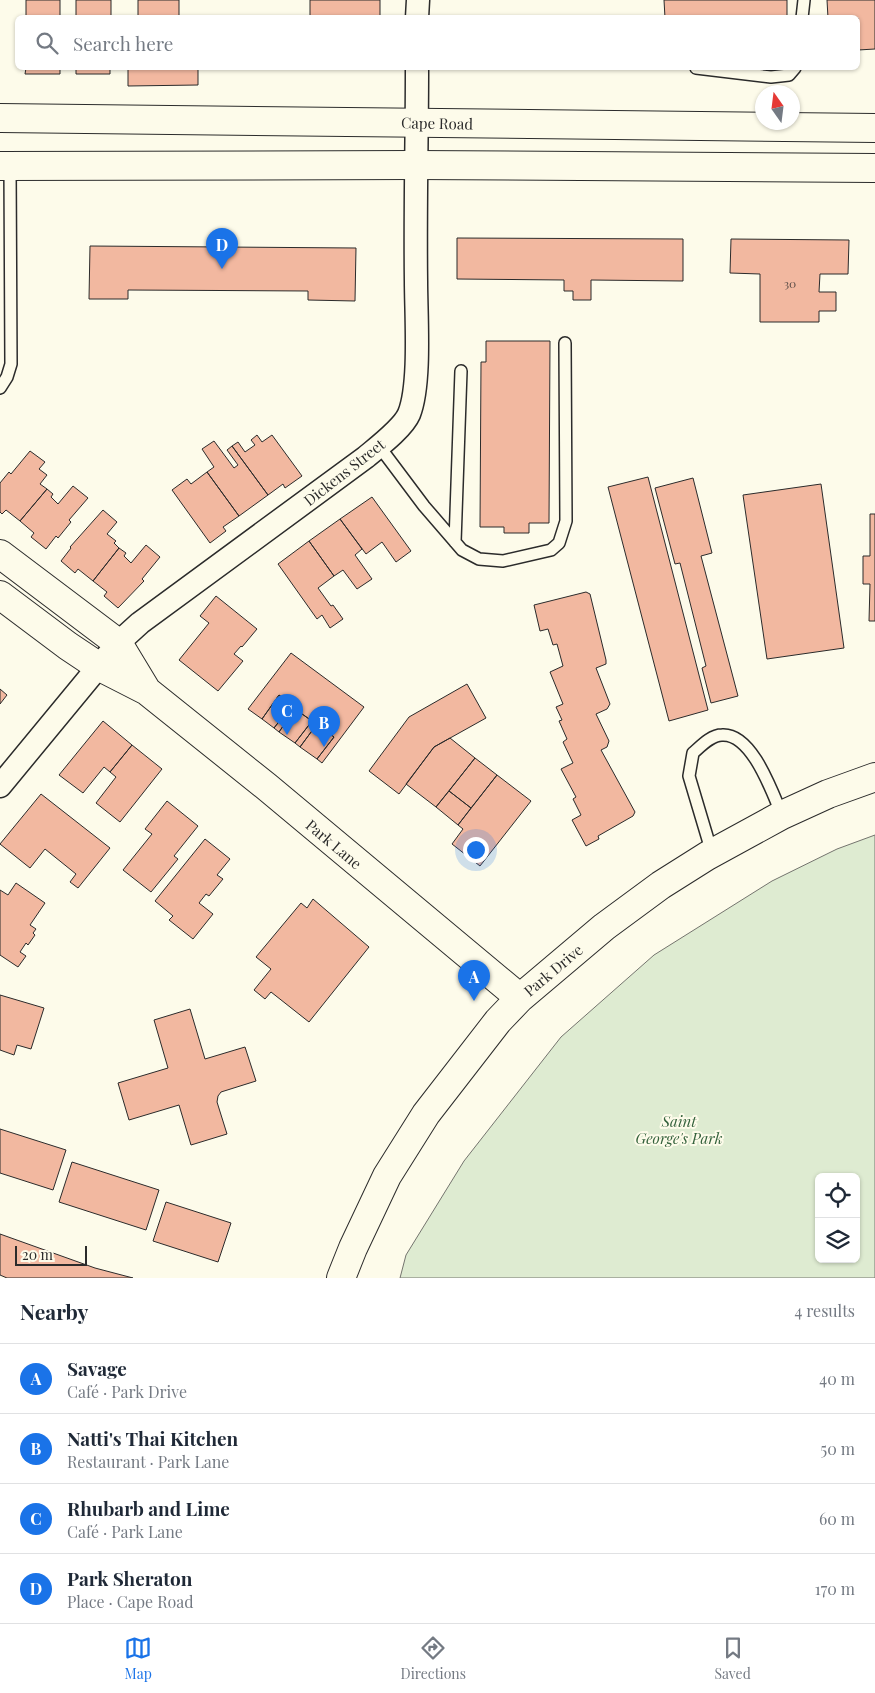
<!DOCTYPE html>
<html lang="en">
<head>
<meta charset="utf-8">
<style>
	:root { --surface:#fff; --page:#f2f2f3; --text:#1f2937; --muted:#747a83; --line:#e0e1e3; --accent:#1a73e8 }
	body { margin:0; font-family:"Playfair Display",serif; background:var(--page); color:var(--text) }
	.controls { position:absolute; right:15px; bottom:15px; display:grid; overflow:hidden; border-radius:8px; box-shadow:0 1px 4px #0004 }
	.controls button { width:45px; height:45px; display:grid; place-items:center; padding:0; border:0; border-bottom:1px solid var(--line); background:var(--surface); color:var(--text); font:25px sans-serif }
	.compass { position:absolute; left:755px; top:85px; width:45px; height:45px; border-radius:50%; background:var(--surface); box-shadow:0 1px 4px #0004; rotate:346deg }
	.scale { position:absolute; left:15px; bottom:12px; width:72px; box-sizing:border-box; padding-left:5px; border:2px solid #2b2b2b; border-top:0; font-size:14px; line-height:18px; white-space:nowrap; color:#2b2b2b; -webkit-text-stroke:4px #fdfbea; paint-order:stroke }
	.you { position:absolute; left:475px; top:849px; width:18px; height:18px; margin:-12px; border:4px solid #fff; border-radius:50%; background:#1a73e8; box-shadow:0 0 0 8px #1a73e833 }
	.badge { display:grid; place-items:center; width:32px; height:32px; border-radius:50%; background:var(--accent); color:#fff; font-size:16px; font-weight:700 }
	.pin { position:absolute; translate:-50% -41px; filter:drop-shadow(0 1px 2px #0008) }
	.pin::after { content:''; position:absolute; top:26px; width:18px; height:15px; background:inherit; clip-path:polygon(0 0,100% 0,50% 100%) }
	.list { margin:0; padding:0; list-style:none }
	h2 { display:flex; justify-content:space-between; align-items:center; height:65px; margin:0; padding:0 20px; font-size:21px }
	h2 small { font-size:16px; font-weight:400; color:var(--muted) }
	.list li { display:grid; grid-template-columns:32px 1fr auto; gap:15px; align-items:center; box-sizing:border-box; height:70px; padding:0 20px; border-top:1px solid var(--line) }
	.list b { display:block; font-size:19px; white-space:nowrap }
	.list p { margin:0; font-size:16px; white-space:nowrap; color:var(--muted) }
	.list em { font-size:16px; font-style:normal; color:var(--muted) }
	.icon { flex:none; width:28px; height:28px; fill:none; stroke:currentColor; stroke-width:2; stroke-linecap:round; stroke-linejoin:round }
	.map { position:relative; flex:none; width:875px; height:1278px; overflow:hidden }
	.search { position:absolute; background:var(--surface); box-shadow:0 1px 4px #0004; left:15px; right:15px; top:15px; height:55px; display:flex; align-items:center; gap:12px; box-sizing:border-box; padding:0 18px; border-radius:8px; color:var(--muted); font-size:19px }
	.sheet { height:345px; background:var(--surface) }
	nav { display:flex; justify-content:space-around; align-items:center; box-sizing:border-box; height:70px; border-top:1px solid var(--line); background:var(--surface); font-size:14px; color:var(--muted) }
	nav a { display:grid; justify-items:center; gap:2px }
	nav .on { color:var(--accent) }
	.map>svg:first-child { display:block }
</style>
</head>
<body>
<div class="map">
<svg width="875" height="1278" viewBox="0 0 875 1278">
	<rect width="100%" height="100%" fill="#fdfbea"/>
	<path fill="#deebd1" stroke="#74746e" fill-rule="evenodd" d="M875,835V1278H400L406,1255L464,1161L561,1037L654,955L772,881L837,849ZM819,1177H856V1259H819Z"/>
	<path fill="#f2b8a0" stroke="#2b2b2b" d="M26,0H60V18H26Z
		M76,0H111V18H76Z
		M138,0H179V18H138Z
		M310,0H380V18H310Z
		M664,0H787V18H665Z
		M827,0H875V49L858,50V18H828Z
		M26,68H60V74H25Z
		M76,68H110V74H76Z
		M128,68H198V85L128,86Z
		M457,238L683,239V281L591,280V300H573V291H564V280L457,279Z
		M731,239L849,240L848,274H820L819,292H836V311H819V322H760V274L730,273Z
		M90,246L356,248L355,301L308,300V291L128,290V299H89Z
		M486,341H550L549,523H529V533H504V527H480L481,362H486Z
		M257,435L262,442L272,435L302,476L285,488L283,484L268,495L232,446L238,442L245,452L255,445L251,440Z
		M214,441L234,468L238,465L227,450L232,446L268,495L239,516L207,472L214,467L202,449Z
		M30,451L45,462L39,469L47,475L40,484L47,489L20,521L6,510L2,514L0,512V483L9,472L11,474Z
		M207,472L239,516L223,527L226,531L210,543L172,490L187,479L191,484Z
		M648,477L708,710L669,721L608,487Z
		M693,478L712,553L701,556L738,696L711,703L702,668L706,666L680,563L675,564L655,488Z
		M821,484L844,648L767,659L743,495Z
		M73,486L88,498L69,520L71,522L58,538L56,536L46,549L31,537L34,533L20,521L47,489L53,494L51,497L58,504Z
		M372,497L411,551L396,562L382,542L366,554L340,519Z
		M103,510L117,522L107,534L116,541L114,543L119,548L93,581L78,569L75,573L61,561L71,548L70,547Z
		M870,514H875V621H869L870,584H863V556H870Z
		M340,519L362,549L355,555L372,579L357,589L343,570L334,576L309,541Z
		M309,541L334,576L318,588L331,606L333,605L343,619L330,628L322,615L317,619L278,564Z
		M146,545L160,557L142,579L144,581L118,608L104,596L107,592L93,581L119,548L126,553L124,556L131,563Z
		M586,592L590,594L606,660V664L596,668L610,704L607,709L596,714L609,741L607,747L601,750L635,812L633,816L598,836L599,839L586,846L572,820L581,815L573,799L576,797L561,769L573,763L563,742L567,739L559,721L562,720L556,707L563,704L550,672L563,666L557,644L553,645L548,629L540,631L534,605Z
		M216,596L257,629L242,647L241,646L234,654L243,661L218,691L179,660L209,623L200,616Z
		M291,653L364,707L322,763L317,759L334,737L317,724L300,747L295,743L312,721L295,709L279,732L274,728L292,705L279,695L262,719L248,709Z
		M467,684L486,718L434,747L399,794L369,771L409,717Z
		M0,689L7,695L0,704Z
		M279,695L292,705L274,728L262,719Z
		M295,709L312,721L295,743L279,732Z
		M103,721L132,745L110,772L104,767L83,793L59,775Z
		M317,724L334,737L317,759L300,747Z
		M450,738L475,758L436,807L406,784L434,747Z
		M132,745L162,769L120,822L96,803L116,777L110,772Z
		M475,758L497,775L471,808L449,791Z
		M497,775L531,801L480,866L452,844L463,829L458,825Z
		M449,791L471,808L458,825L436,807Z
		M41,794L110,848L78,888L70,882L76,874L45,849L30,868L0,844Z
		M167,801L198,826L174,856L178,859L151,892L123,870L152,834L145,829Z
		M205,839L230,859L217,875L223,879L209,896L206,894L199,903L213,914L193,939L169,920L173,916L155,901Z
		M16,883L45,903L30,925L36,929L33,933L35,935L28,945L26,943L20,952L26,956L18,967L0,955V890L8,895Z
		M313,899L369,947L309,1022L271,992L265,999L254,990L271,969L256,957L301,903L307,908Z
		M0,995L44,1008L31,1049L17,1045L14,1055L0,1050Z
		M190,1009L205,1059L245,1047L256,1081L221,1092L218,1096L217,1102L227,1134L191,1145L179,1105L129,1120L118,1083L168,1068L154,1020Z
		M0,1129L66,1150L53,1190L0,1173Z
		M72,1162L159,1190L146,1230L59,1202Z
		M166,1202L231,1223L218,1262L153,1241Z
		M0,1234L95,1268L133,1278H7L0,1275Z"/>
	<g fill="none" stroke-linecap="round" stroke-linejoin="round">
		<g stroke="#2b2b2b" stroke-width="14">
			<path id="service" d="M802,18L804,0
				M696,68L771,77L789,75L795,68
				M0,388L7,377L11,364L10,166
				M379,446L424,506L462,550L479,559L503,561L551,550L559,543L566,521L565,343
				M455,542L461,371
				M712,853L689,776L693,753C701,746 711,735 722,735C752,733 772,792 782,815"/>
		</g>
		<g stroke="#2b2b2b" stroke-width="25">
			<path id="minor" d="M417,18L418,0
				M0,786L118,643L140,623L366,457C378,447 403,428 409,414C421,384 416,315 416,281C415,210 417,139 417,68"/>
		</g>
		<g stroke="#2b2b2b" stroke-width="30">
			<path id="tertiary" d="M0,554L118,643L147,691
				M0,595L68,646L98,666L147,691L267,787L520,998
				M341,1278L353,1248L387,1176L426,1114L498,1021L520,998L604,927L661,885L707,856L782,815L828,794L875,777"/>
		</g>
		<g stroke="#2b2b2b" stroke-width="30">
			<path id="primary" d="M0,118L875,128
				M0,166L415,165L875,168"/>
		</g>
		<use href="#service" stroke="#fdfbea" stroke-width="11"/>
		<use href="#minor" stroke="#fdfbea" stroke-width="22"/>
		<use href="#tertiary" stroke="#fdfbea" stroke-width="28"/>
		<use href="#primary" stroke="#fdfbea" stroke-width="28"/>
	</g>
	<g text-anchor="middle" dominant-baseline="central" stroke-width="4" stroke-linejoin="round" paint-order="stroke">
		<g font-size="12" fill="#5d4e48">
			<text x="790" y="283">30</text>
		</g>
		<g font-size="15" fill="#2b2b2b" stroke="#fdfbea">
			<text transform="translate(437 123) rotate(1)">Cape Road</text>
			<text transform="translate(344 472) rotate(-38)">Dickens Street</text>
			<text transform="translate(334 844) rotate(40)">Park Lane</text>
			<text transform="translate(553 970) rotate(-40)">Park Drive</text>
		</g>
		<g font-size="15" font-style="italic" fill="#34623c" stroke="#fdfbea">
			<text x="679" y="1121">Saint<tspan x="679" dy="17">George's Park</tspan></text>
		</g>
	</g>
</svg>
<div class="controls">
<button><svg class="icon" aria-label="locate" viewBox="0 0 24 24"><circle cx="12" cy="12" r="6"/><path d="M12 2v4M12 18v4M2 12h4M18 12h4"/></svg></button>
<button><svg class="icon" aria-label="layers" viewBox="0 0 24 24"><path d="M12 4l9 5-9 5-9-5zM3 14l9 5 9-5"/></svg></button>
</div>
<svg class="compass" viewBox="-18 -18 36 36"><path d="M0-13l5 13h-10z" fill="#e53935"/><path d="M0 13l5-13h-10z" fill="#747a83"/></svg>
<div class="scale">20 m</div>
<div class="you"></div>
<div class="pin badge" style="left:474px;top:1001px">A</div>
<div class="pin badge" style="left:324px;top:747px">B</div>
<div class="pin badge" style="left:287px;top:735px">C</div>
<div class="pin badge" style="left:222px;top:269px">D</div>
<div class="search"><svg class="icon" aria-label="search" viewBox="0 0 24 24"><circle cx="10" cy="10" r="6"/><path d="M15 15l6 6"/></svg>Search here</div>
</div>
<section class="sheet">
<h2>Nearby<small>4 results</small></h2>
<ul class="list">
<li><span class="badge">A</span><div><b>Savage</b><p>Café · Park Drive</p></div><em>40 m</em></li>
<li><span class="badge">B</span><div><b>Natti's Thai Kitchen</b><p>Restaurant · Park Lane</p></div><em>50 m</em></li>
<li><span class="badge">C</span><div><b>Rhubarb and Lime</b><p>Café · Park Lane</p></div><em>60 m</em></li>
<li><span class="badge">D</span><div><b>Park Sheraton</b><p>Place · Cape Road</p></div><em>170 m</em></li>
</ul>
</section>
<nav>
<a class="on"><svg class="icon" aria-label="map" viewBox="0 0 24 24"><path d="M3 6l6-2 6 2 6-2v14l-6 2-6-2-6 2zM9 4v14M15 6v14"/></svg>Map</a>
<a><svg class="icon" aria-label="directions" viewBox="0 0 24 24"><path d="M12 3l9 9-9 9-9-9zM9 14v-3h6M13 9l2 2-2 2"/></svg>Directions</a>
<a><svg class="icon" aria-label="saved" viewBox="0 0 24 24"><path d="M7 4h10v16l-5-4-5 4z"/></svg>Saved</a>
</nav>
</body>
</html>
